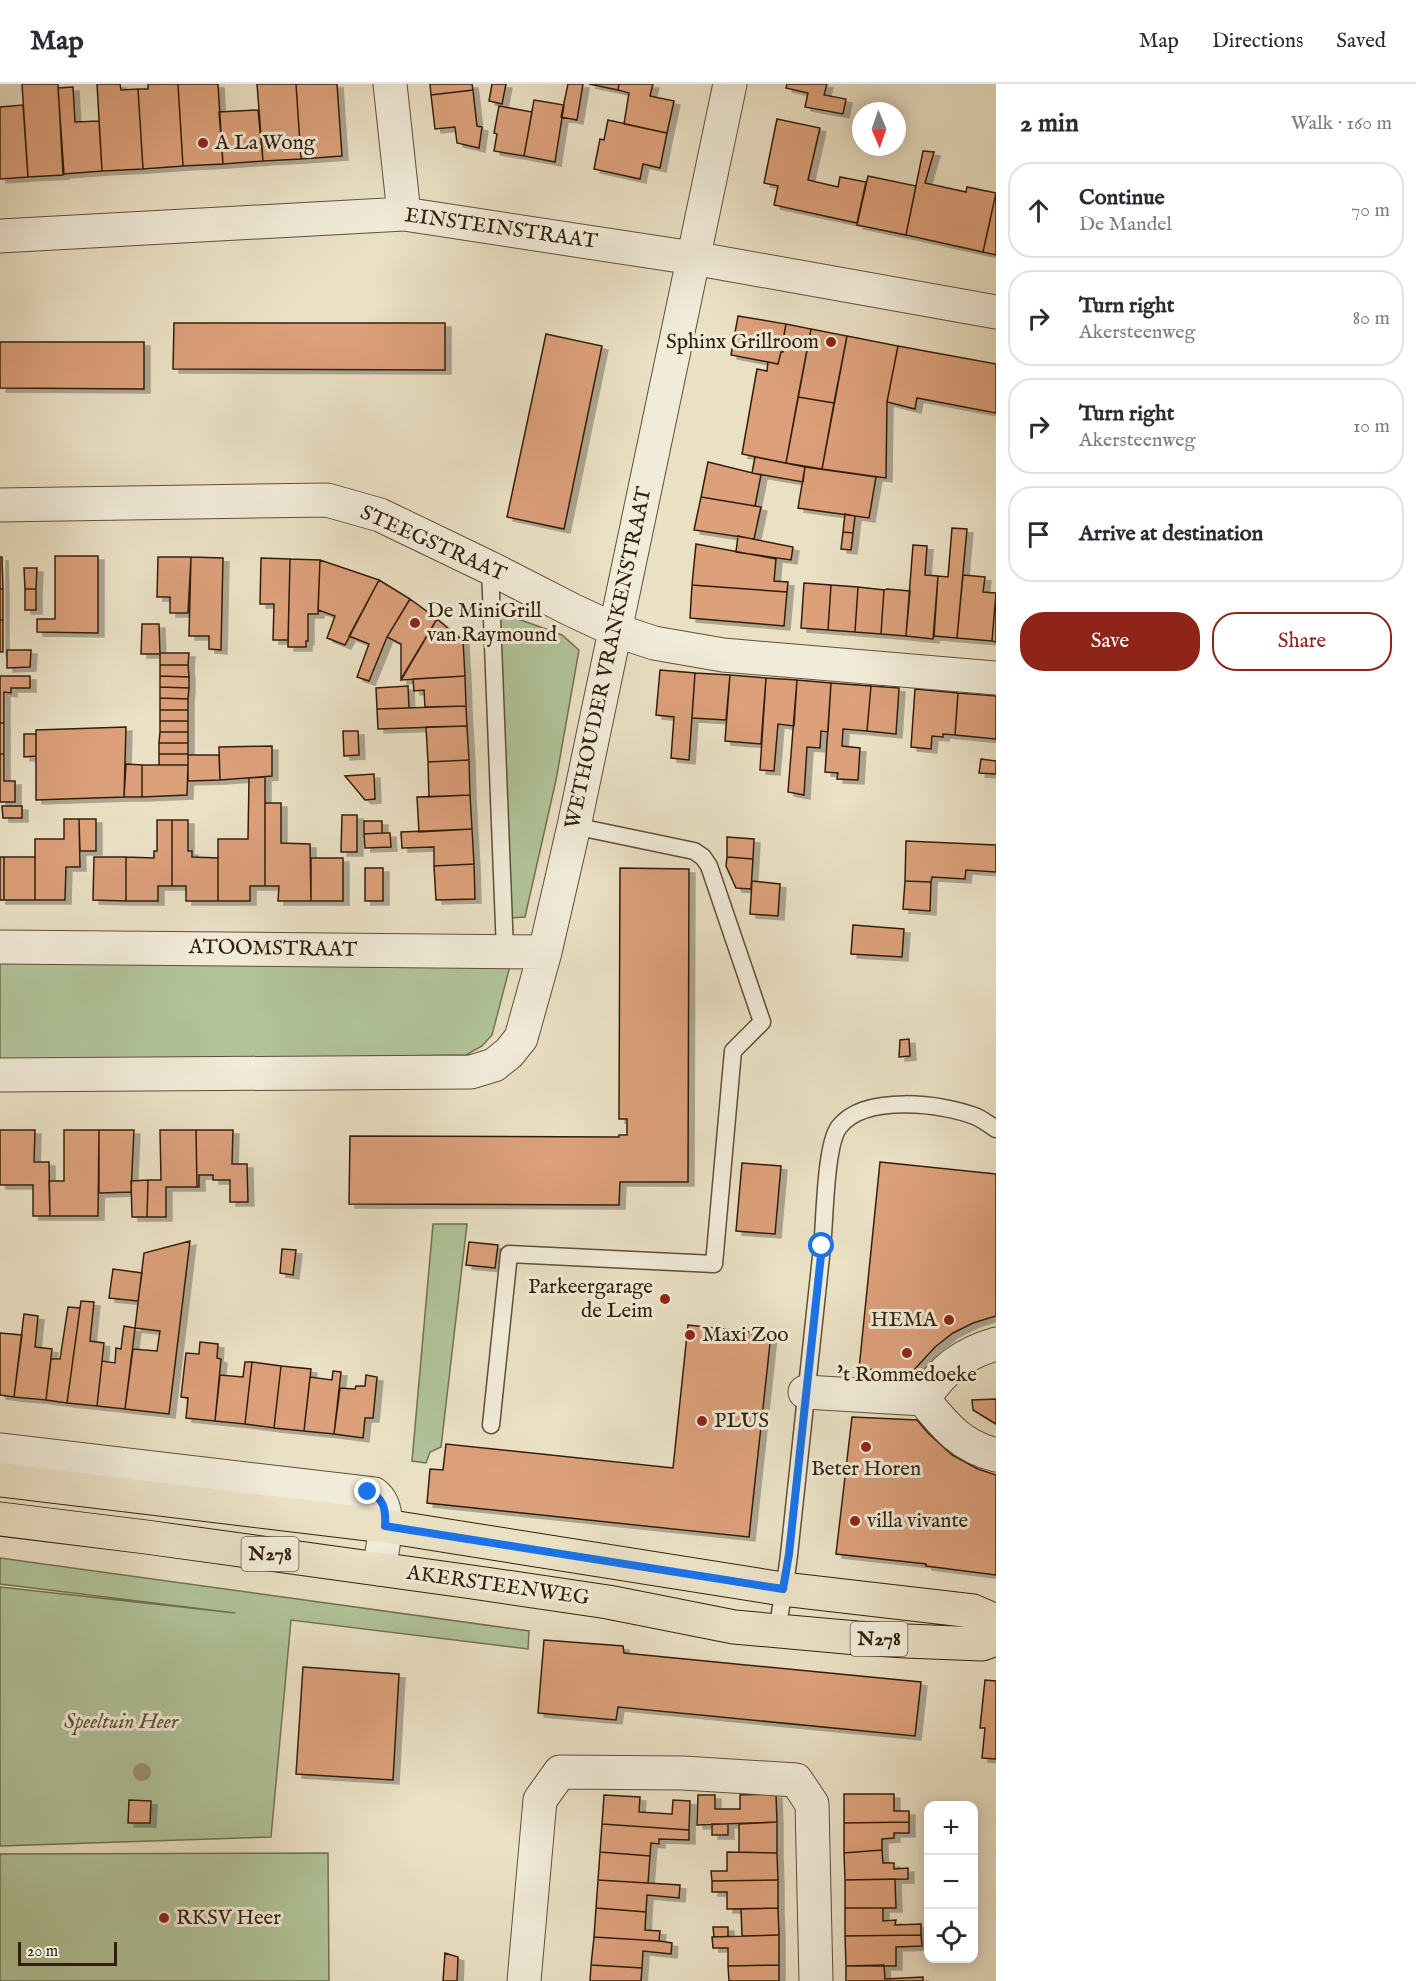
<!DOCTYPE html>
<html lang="en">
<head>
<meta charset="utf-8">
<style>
	:root { --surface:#fff; --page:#f2f2f3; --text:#2b2b33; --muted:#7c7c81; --line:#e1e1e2; --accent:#8f2418 }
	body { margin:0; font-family:"IM FELL English",serif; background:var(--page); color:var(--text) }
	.controls { position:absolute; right:18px; bottom:18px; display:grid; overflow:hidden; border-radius:12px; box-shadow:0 3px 15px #0003 }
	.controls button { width:54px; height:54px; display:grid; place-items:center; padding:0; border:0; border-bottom:2px solid var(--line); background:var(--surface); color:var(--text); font:30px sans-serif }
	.compass { position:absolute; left:852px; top:18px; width:54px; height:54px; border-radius:50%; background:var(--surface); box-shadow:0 3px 15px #0003; rotate:178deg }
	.scale { position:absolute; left:18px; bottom:15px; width:99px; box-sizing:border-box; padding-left:6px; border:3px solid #321f0a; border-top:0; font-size:16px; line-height:21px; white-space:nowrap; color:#321f0a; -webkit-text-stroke:4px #f1ebd9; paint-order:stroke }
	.stop { position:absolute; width:18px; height:18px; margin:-14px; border:4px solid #1a73e8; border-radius:50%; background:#fff }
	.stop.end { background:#1a73e8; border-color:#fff; box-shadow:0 2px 6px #0008 }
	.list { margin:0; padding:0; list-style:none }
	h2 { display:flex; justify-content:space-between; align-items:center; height:78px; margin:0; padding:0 24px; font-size:26px }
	h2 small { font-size:20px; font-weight:400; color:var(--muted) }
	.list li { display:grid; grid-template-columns:39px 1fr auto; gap:18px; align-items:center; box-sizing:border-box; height:96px; margin:0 12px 12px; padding:0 12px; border:2px solid var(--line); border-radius:24px }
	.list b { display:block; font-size:22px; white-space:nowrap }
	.list p { margin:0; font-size:20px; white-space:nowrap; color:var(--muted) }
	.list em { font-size:20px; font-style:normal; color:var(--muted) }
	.actions { display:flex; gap:12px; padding:18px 24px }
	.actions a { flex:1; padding:14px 0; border:2px solid var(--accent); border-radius:24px; text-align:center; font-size:21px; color:var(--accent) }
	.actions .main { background:var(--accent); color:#fff }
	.icon { flex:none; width:33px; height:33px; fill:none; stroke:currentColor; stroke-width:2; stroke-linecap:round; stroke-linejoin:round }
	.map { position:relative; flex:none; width:996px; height:1897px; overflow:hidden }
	header { display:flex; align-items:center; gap:36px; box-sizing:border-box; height:84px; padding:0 30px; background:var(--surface); border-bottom:2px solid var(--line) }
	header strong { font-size:28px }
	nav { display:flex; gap:33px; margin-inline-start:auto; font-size:21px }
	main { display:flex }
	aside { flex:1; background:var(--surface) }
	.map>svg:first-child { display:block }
</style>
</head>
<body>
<header>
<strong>Map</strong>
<nav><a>Map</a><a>Directions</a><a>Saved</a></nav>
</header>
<main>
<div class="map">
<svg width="996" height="1897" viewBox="0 0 996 1897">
	<defs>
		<filter id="shadow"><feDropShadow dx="6" dy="4" stdDeviation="0" flood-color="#0004"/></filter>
	</defs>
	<rect width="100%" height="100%" fill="#eae0c4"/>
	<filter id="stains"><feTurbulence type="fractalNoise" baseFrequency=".00333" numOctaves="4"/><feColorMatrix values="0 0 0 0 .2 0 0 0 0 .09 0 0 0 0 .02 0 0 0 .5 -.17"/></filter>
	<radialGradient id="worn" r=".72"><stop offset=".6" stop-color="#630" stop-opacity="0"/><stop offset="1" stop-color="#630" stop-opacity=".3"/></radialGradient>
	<path fill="#b1c399" stroke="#727152" stroke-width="1.5" d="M499,528L562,551L579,566L556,696L525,833L510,834Z
		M512,874L492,951L482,962L466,971L192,975H0V879Z
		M433,1140H467L441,1363L430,1368L426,1379L412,1377Z
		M0,1474L529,1547L528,1565L291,1536L271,1753L0,1762V1503L235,1529L0,1500Z
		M328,1769L329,1897H0V1770Z"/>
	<path fill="#dca07a" stroke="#321f0a" stroke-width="1.5" filter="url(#shadow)" d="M22,0H58L63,91L28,93Z
		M97,0H120L121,6L138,5L143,85L102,87Z
		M148,0H178L183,82L143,85L138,5H148Z
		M178,0H218L223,80L183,82Z
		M257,0H296L301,75L263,77Z
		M296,0H337L342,72L301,75Z
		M430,0H472L473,6L431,11Z
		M492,0H506L502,20L489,17Z
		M568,0H583L577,36L561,33Z
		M589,0H619L618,6Z
		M619,0H653L650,12L674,17L667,49L624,40L629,9L618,6Z
		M787,0H827L824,11L846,15L843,30L805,23L808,9L786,4Z
		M73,3L75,38L99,37L102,87L64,90L58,4Z
		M473,6L477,42L482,43L479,64L457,59L455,43L435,45L431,11Z
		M534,16L564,21L555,78L524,72Z
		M23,21L28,93L0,95V23Z
		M499,22L532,28L524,72L494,67L497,50L494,49Z
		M258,26L263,77L223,80L219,28Z
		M777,35L820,44L808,96L838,103L840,93L866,98L857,139L774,121L778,102L764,99Z
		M608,36L667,49L660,84L643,80L640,95L594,85L600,55L604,56Z
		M923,67L934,68L925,99L966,108L967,103L996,109L983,168L906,151Z
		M868,92L916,102L906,151L857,141Z
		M996,109V171L983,168Z
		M738,232L786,240L782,262H784L783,268H781L778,280L731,271Z
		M174,239H445V286L173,285Z
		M786,240L811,245L786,379L742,370L757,285L767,287L768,278L778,280L781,268H783L784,262H782Z
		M811,245L847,252L834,319L798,313Z
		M546,250L602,262L564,445L507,433Z
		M847,252L898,262L887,318L886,394L822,385Z
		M0,258H144V305L0,304Z
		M898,262L996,280V329L917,314L915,325L887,318Z
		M798,313L834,319L822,385L786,379Z
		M755,373L805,383L803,398L752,389Z
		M708,378L761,391L755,422L701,413Z
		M805,383L876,393L869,434L798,424Z
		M701,413L761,423L754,455L694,446Z
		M845,430L855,432L853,449L843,448Z
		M952,444L967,445L957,554L934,552L938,492L948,493Z
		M843,448L853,449L851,466L841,465Z
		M738,452L793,463L791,476L736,468Z
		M696,460L776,475L774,497L788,498L787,508L692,501Z
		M913,461L927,462L925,491L938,492L933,555L906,552Z
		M55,472H98V549L37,548V535H55Z
		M0,473H2L3,505H0Z
		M158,473H191L188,529H170V513H157Z
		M191,473L223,474L221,566L209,565V552H189Z
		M261,474L290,475L288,556H273L274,520H260Z
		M290,475L320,476L318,530H308V557H306V563H288Z
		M320,476L379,496L345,561L327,554L335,532L318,526Z
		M24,484H37L36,505H25Z
		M963,491L985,493L983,508L996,509L992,557L957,554Z
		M379,496L410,515L387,553L369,597L357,593L369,560L349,552Z
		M804,499L831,501L828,546L801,544Z
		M692,501L787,508L784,542L690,534Z
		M831,501L858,503L855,548L828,546Z
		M858,503L884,506L881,550L855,548Z
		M0,505H3V536H0Z
		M25,505H36V526H25Z
		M887,505L910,507L906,552L881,550L884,506Z
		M996,509V558L992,557Z
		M410,515L437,535L401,595V560L387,553Z
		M437,535L463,557L465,592L401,596Z
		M0,536H3V568H0Z
		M142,540H159L160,570H141Z
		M7,566H31L30,583L7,584Z
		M160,569H189L188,581H160Z
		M160,581H188L189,593L160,592Z
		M660,586L695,589L689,676L671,674L674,633L656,631Z
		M695,589L730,591L726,636L692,634Z
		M730,591L766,594L761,660L725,657Z
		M0,592H30V604H11V609L4,608V639H0Z
		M160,592L189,593V604L160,603Z
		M465,592L466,622L425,623L424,606L414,607L413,595Z
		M766,594L797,596L794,642L778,640L774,687L760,686Z
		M797,596L831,599L828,648L821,647L820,664L807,663L804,711L788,708Z
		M831,599L871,602L867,647L843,645L842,662L860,664L858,696L837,695L838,689L825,688Z
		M408,602L409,624L377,625L376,604Z
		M871,602L899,604L896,650L867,647Z
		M160,603L189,604L188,615L160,614Z
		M915,605L958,609L955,651L943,650V653L932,652L931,665L911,663Z
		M958,609L996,612V655L955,651Z
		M160,614L188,615V626H160Z
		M466,622L467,642L378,645L377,625Z
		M160,626H188V637H160Z
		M160,637H188V648H160Z
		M0,639H4V670H0Z
		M467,642L469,676L428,678L426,643Z
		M126,643L124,713L36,716V646Z
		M343,647H358L359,671L344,672Z
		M160,648H188V659H159Z
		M24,650H36V672L24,673Z
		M159,659H188V670H159Z
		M272,662V692L220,696L219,663Z
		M0,670H4V697H15V718H0Z
		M159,670H188V681H159Z
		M188,671H219L220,696L188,697Z
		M981,675L996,677V690L979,689Z
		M469,676L470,711L429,713L428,678Z
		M126,680L142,681V713H124Z
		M142,681H188L187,711L142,713Z
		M374,690L375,715L365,716L345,692Z
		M265,693V802H250V817H218V755H248L249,694Z
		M470,711L472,745L419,748L417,713Z
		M265,719H281V759L310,760L311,817H278L279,802H265Z
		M2,722H22V734H3Z
		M342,731H357V768H341Z
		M64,735H79L80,783H66L65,816H35V755H64Z
		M79,735H96V767H80Z
		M157,736H172V802H158V817H126V773L154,774V767H157Z
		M172,736H188V767H192V773L218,774V817H186V802H172Z
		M364,737H382V749L364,750Z
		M472,745L474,780L434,782V763L402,764L401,748Z
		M382,749H390L391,763L365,764L364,750Z
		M727,753L754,755L753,775L727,773Z
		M906,757L996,761V788L966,786L965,795L932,793L931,798L905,797Z
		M0,773H4V816H0Z
		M4,773H35V816H4Z
		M94,773H126V817L93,816Z
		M727,773L753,775L751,805L736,804L726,782Z
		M311,774H343V817H311Z
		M474,780L475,815L436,816L434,782Z
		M365,784H383V817H365Z
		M620,784L689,785L688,1098H620L619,1121L349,1120L350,1052L619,1053V1051H627V1035H619Z
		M752,797L780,800L778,832L750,830Z
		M905,797L931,798L930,827L903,825Z
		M853,841L904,845L902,873L851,870Z
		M909,955L910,972L899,973L900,956Z
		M0,1046H35L34,1078H49L50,1132H33V1101H0Z
		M64,1046H99L98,1132H50L49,1097H64Z
		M99,1046H134L131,1108L99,1109Z
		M160,1046H196L197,1103H166V1133H147L148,1096H161Z
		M196,1046H233L232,1080H247L248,1118H230V1096H213V1091H199V1103H197Z
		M880,1078L996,1090V1232L973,1239L953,1249L935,1263L913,1287L859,1285Z
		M742,1079L781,1082L775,1150L736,1147Z
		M148,1096L147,1133H132L131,1097Z
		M190,1157L169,1330L125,1325L133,1265L157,1267L160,1247L135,1244L144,1169Z
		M469,1158L498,1161L495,1184L466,1181Z
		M282,1165L296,1166L293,1191L280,1189Z
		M113,1185L142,1189L138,1217L109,1214Z
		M81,1217L94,1218L90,1257L104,1259L97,1322L67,1319Z
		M68,1223L80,1224L67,1319L46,1316L51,1275H60Z
		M24,1230L38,1232L35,1263L52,1265L46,1316L14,1313Z
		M688,1241L771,1250L749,1453L427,1419L430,1385L443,1386L446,1360L673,1384Z
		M124,1242L135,1244L125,1325L97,1322L102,1277L115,1279L116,1264L121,1265Z
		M0,1249L22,1251L14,1313L0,1311Z
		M200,1258L218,1260L217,1274L221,1275L215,1337L186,1334L188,1314L181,1313L186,1269L199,1270Z
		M245,1278H252L245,1340L215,1337L220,1291L243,1293Z
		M252,1278L281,1282L274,1344L245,1340Z
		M281,1282L311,1285L304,1347L274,1344Z
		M333,1287L341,1288L334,1350L304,1347L310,1293L332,1296Z
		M366,1291L377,1293L373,1334H365L363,1354L334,1350L340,1304L355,1305L356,1302H365Z
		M996,1315V1340L973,1326L972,1316Z
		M852,1333L917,1336L928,1349L952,1371L978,1385L996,1391V1491L926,1482V1480L836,1470Z
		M544,1556L623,1562L624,1569L921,1598L915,1652L618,1623L616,1636L538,1629Z
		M303,1583L399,1590L393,1696L296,1690Z
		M985,1596L996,1597V1675L982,1674L985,1644H980Z
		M776,1710L777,1738L697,1741L698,1711H715V1725H740V1711Z
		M844,1710H894V1727H909V1738L844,1739Z
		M604,1711L640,1713L639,1728L672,1730L673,1716L690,1717L689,1746L602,1740Z
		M129,1716L151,1717L150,1739H128Z
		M777,1738V1769L739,1768V1740Z
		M909,1738V1749H894V1754L882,1755V1766L844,1769V1739Z
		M602,1740L689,1746V1756L659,1755V1760L651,1759L650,1772L600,1768Z
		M712,1740H728V1751H712Z
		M882,1766L883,1779H894V1785L908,1784V1795L845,1796L844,1769Z
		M600,1768L650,1772L648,1799L598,1796Z
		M727,1768L777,1769L778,1796L712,1797L711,1787H727Z
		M895,1795L896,1824H845V1796Z
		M598,1796L680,1801L679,1814L647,1811L646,1828L596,1824Z
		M778,1796V1824L727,1825V1808H712V1797Z
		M596,1824L646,1828L645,1846L660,1847L659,1857L594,1853Z
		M778,1824L779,1851L742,1852L741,1825Z
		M845,1824H883V1837L896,1836L895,1841L921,1840V1851L845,1852Z
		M713,1843H728V1853H714Z
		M779,1851V1881L728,1882V1864H713L712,1853Z
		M921,1851L922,1862L896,1863V1882H846L845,1852Z
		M594,1853L659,1857L672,1859L671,1870L643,1867L642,1884L591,1881Z
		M445,1869L458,1873L457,1897H443Z
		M591,1881L642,1884L641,1897H590Z
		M779,1881V1897H729L728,1882Z
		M884,1881L885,1895L923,1893V1897H846V1882Z"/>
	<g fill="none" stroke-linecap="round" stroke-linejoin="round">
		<g stroke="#604f38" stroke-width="19">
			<path id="lane" d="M490,484L505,867
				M491,1341L509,1170L714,1180L733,967L762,938L709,782L703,773L694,767L574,742
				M777,1547C781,1522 786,1496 789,1471C800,1368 811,1266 822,1163C825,1137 825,1061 839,1043C864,1010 943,1019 977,1033C983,1036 990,1041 996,1045"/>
		</g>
		<g stroke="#604f38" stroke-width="35">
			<path id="street" d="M390,0L404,130
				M0,152L404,130L693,174L996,228
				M0,421L327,416L380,431L490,484L572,526L615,546L654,559L723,571L996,594
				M0,863L545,868
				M0,991L471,988L494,981L509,969L521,954L545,868L574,742L730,0
				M805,1308L923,1315C945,1342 961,1362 996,1371
				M923,1315C943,1286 961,1270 996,1260
				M0,1366L374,1410C394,1425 382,1464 379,1485
				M524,1897L540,1716L560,1688L683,1689L796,1696L812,1720L816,1897"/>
		</g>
		<g stroke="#321f0a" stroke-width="35">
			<path id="primary" d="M0,1396L385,1442L783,1505L973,1527L996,1537
				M0,1435L146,1453L472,1498L608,1518L734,1543L857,1554L906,1557L982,1560L996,1555"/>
		</g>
		<use href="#lane" stroke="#f1ebd9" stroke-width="16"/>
		<use href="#street" stroke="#f1ebd9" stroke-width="33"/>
		<use href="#primary" stroke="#eae0c4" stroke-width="33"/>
	</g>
	<circle fill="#9a9175" cx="142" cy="1688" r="9"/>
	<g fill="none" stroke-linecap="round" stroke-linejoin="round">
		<path stroke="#1a73e8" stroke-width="8" d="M368,1408C384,1413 386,1426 385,1442L783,1505L789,1470L822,1162"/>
	</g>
	<g fill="#8f2418" stroke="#f1ebd9" stroke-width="2">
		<circle cx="203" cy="59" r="6"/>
		<circle cx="831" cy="258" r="6"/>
		<circle cx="415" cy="539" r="6"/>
		<circle cx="665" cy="1215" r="6"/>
		<circle cx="949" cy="1236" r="6"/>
		<circle cx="690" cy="1251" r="6"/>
		<circle cx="907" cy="1269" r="6"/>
		<circle cx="702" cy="1337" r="6"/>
		<circle cx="866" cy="1363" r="6"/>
		<circle cx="855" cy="1437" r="6"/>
		<circle cx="164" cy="1834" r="6"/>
	</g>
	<g text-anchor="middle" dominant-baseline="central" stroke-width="6" stroke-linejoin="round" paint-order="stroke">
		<g fill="#f1ebd9" stroke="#6b5c48" stroke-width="1.5">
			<rect x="241.5" y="1453" width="57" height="34" rx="4.5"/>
			<rect x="850.5" y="1538" width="57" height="34" rx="4.5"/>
		</g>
		<g font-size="20" font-weight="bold" fill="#321f0a">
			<text x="270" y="1470">N278</text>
			<text x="879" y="1555">N278</text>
		</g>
		<g font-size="21" fill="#321f0a" stroke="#f1ebd9" text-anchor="start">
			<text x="215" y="59">A La Wong</text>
			<text x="819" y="258" text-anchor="end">Sphinx Grillroom</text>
			<text x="427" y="527">De MiniGrill<tspan x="427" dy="24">van Raymound</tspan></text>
			<text x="653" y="1203" text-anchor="end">Parkeergarage<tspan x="653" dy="24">de Leim</tspan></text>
			<text x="937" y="1236" text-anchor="end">HEMA</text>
			<text x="702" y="1251">Maxi Zoo</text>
			<text x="907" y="1291" text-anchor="middle">'t Rommedoeke</text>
			<text x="714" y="1337">PLUS</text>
			<text x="866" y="1385" text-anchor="middle">Beter Horen</text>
			<text x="867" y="1437">villa vivante</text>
			<text x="176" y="1834">RKSV Heer</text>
		</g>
		<g font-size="21" fill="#321f0a" stroke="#f1ebd9">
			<text transform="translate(501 145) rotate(8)">EINSTEINSTRAAT</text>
			<text transform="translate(433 460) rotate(24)">STEEGSTRAAT</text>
			<text transform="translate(609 574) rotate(-78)">WETHOUDER VRANKENSTRAAT</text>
			<text transform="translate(273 865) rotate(1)">ATOOMSTRAAT</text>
			<text transform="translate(498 1502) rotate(8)">AKERSTEENWEG</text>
		</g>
		<g font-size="21" font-style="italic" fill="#585035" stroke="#f1ebd9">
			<text x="121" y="1638">Speeltuin Heer</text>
		</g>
	</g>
	<rect width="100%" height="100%" filter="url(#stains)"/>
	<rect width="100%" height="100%" fill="url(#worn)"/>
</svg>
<div class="controls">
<button>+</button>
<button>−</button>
<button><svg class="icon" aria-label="locate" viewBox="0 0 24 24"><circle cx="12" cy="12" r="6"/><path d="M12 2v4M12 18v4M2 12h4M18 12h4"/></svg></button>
</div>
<svg class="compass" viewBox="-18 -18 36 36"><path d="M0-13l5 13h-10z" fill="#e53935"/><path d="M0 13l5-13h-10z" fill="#7c7c81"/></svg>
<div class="scale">20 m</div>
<div class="stop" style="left:822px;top:1162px"></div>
<div class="stop end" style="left:368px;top:1408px"></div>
</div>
<aside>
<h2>2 min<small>Walk · 160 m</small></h2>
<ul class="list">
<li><svg class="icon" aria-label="ahead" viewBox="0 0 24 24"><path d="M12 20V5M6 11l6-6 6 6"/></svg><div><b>Continue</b><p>De Mandel</p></div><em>70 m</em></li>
<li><svg class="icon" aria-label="right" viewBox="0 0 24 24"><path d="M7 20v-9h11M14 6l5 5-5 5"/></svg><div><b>Turn right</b><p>Akersteenweg</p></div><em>80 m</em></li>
<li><svg class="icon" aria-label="right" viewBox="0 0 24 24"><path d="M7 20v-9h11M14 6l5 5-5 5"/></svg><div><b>Turn right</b><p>Akersteenweg</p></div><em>10 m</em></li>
<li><svg class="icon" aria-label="arrive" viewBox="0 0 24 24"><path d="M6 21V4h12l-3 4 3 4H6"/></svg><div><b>Arrive at destination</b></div></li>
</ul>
<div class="actions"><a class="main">Save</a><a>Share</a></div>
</aside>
</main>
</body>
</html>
